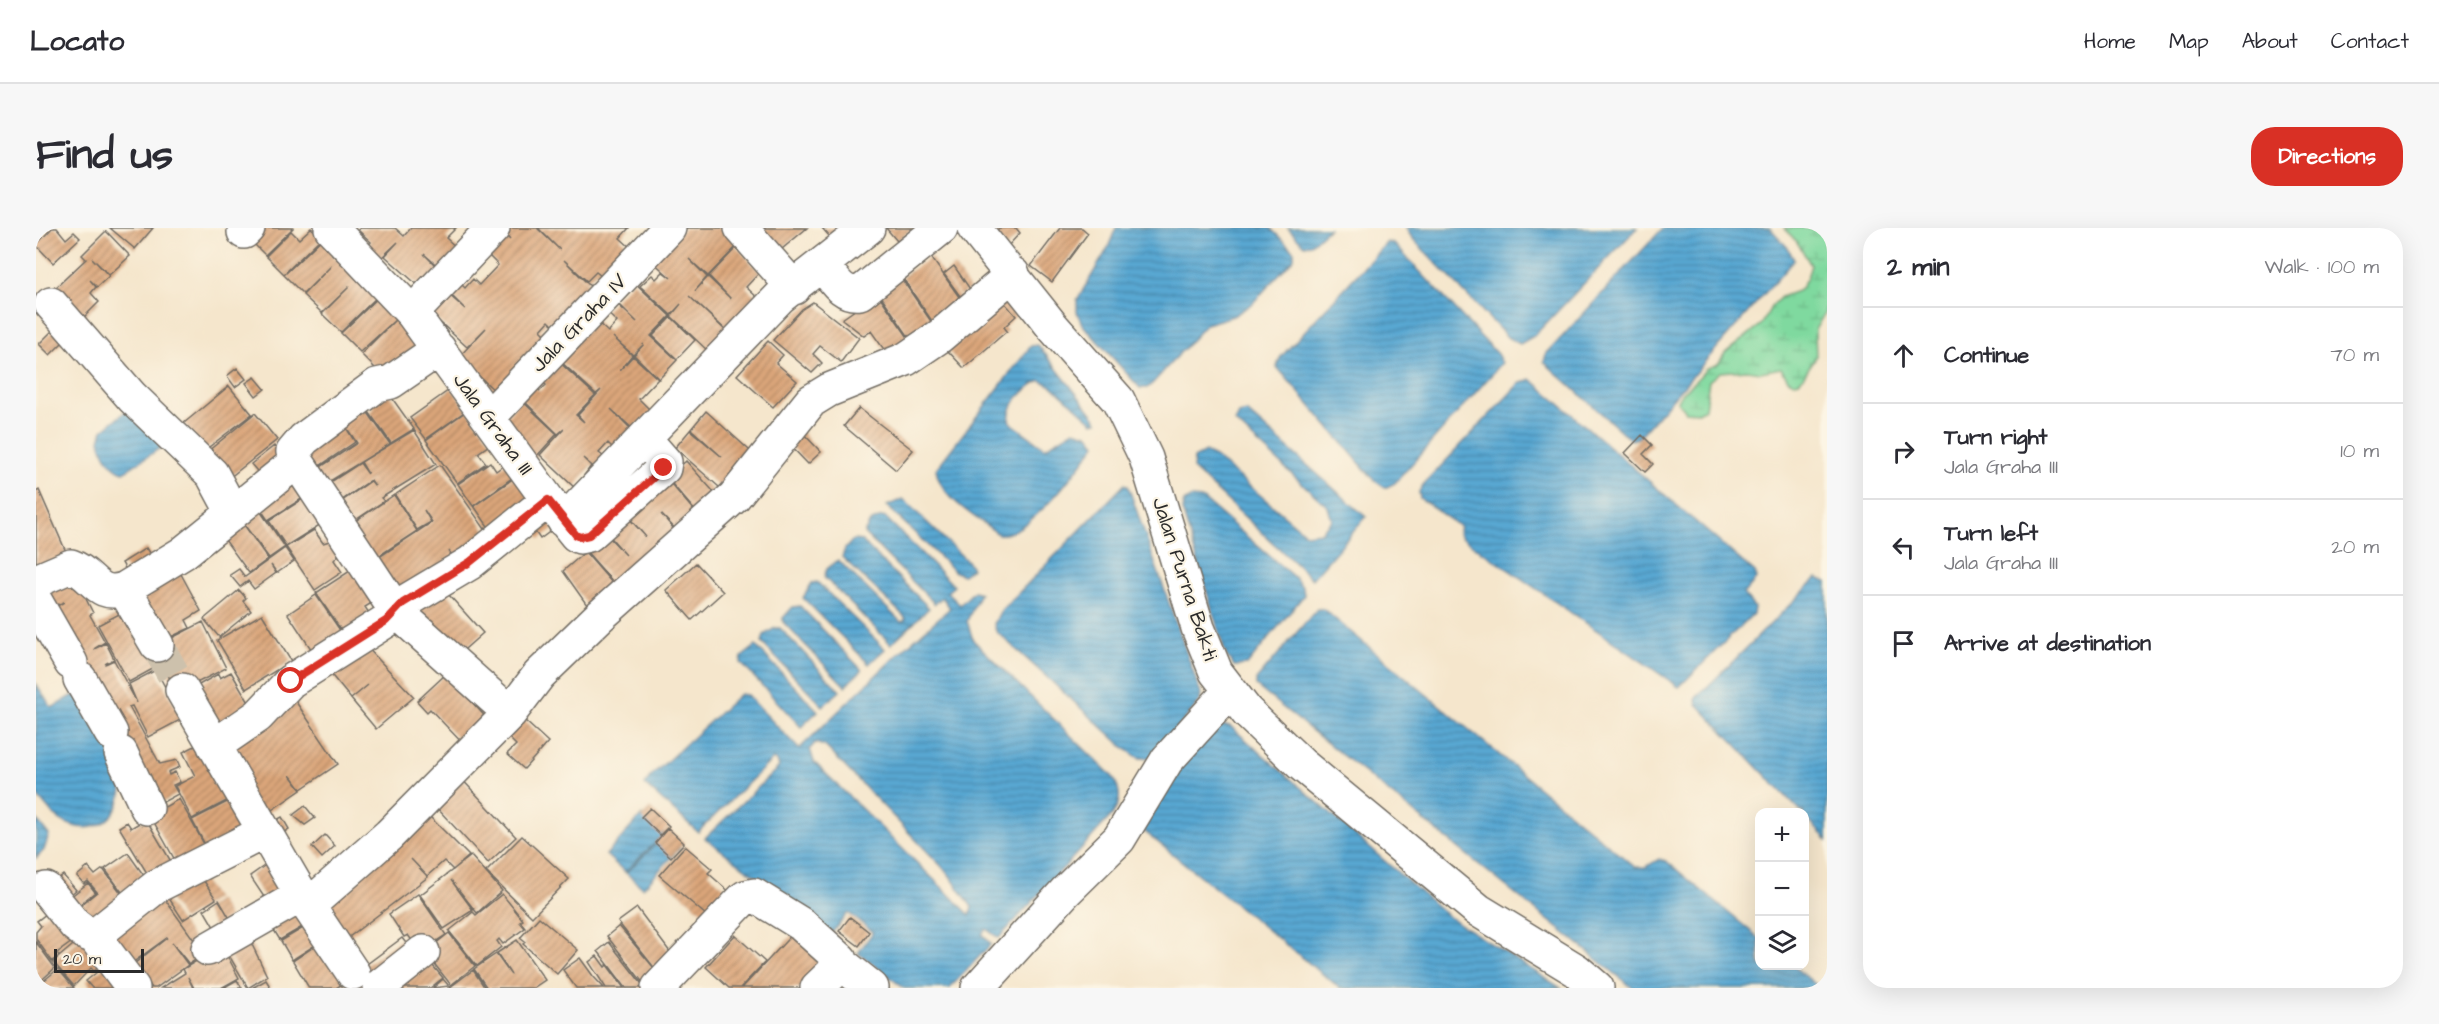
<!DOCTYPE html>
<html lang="en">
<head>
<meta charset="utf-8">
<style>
	:root { --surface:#fff; --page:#f7f7f7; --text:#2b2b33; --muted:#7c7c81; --line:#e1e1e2; --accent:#d93025 }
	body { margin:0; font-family:"Architects Daughter",sans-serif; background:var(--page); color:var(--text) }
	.controls { position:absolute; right:18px; bottom:18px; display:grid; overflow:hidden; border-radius:12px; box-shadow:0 6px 24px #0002 }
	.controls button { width:54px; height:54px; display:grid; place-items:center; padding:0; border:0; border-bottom:2px solid var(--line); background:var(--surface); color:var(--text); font:30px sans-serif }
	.scale { position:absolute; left:18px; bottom:15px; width:90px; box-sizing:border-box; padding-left:6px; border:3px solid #2b2b2b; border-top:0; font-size:16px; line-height:21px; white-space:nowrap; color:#2b2b2b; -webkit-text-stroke:4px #fcf5e5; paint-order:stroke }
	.stop { position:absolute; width:18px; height:18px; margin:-14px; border:4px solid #d93025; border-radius:50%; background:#fff }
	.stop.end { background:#d93025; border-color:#fff; box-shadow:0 2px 6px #0008 }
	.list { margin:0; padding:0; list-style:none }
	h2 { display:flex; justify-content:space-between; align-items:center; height:78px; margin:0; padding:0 24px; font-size:26px }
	h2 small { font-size:20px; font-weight:400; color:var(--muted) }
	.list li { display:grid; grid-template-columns:39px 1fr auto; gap:18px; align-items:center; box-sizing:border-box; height:96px; padding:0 24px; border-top:2px solid var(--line) }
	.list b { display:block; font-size:22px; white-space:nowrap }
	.list p { margin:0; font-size:20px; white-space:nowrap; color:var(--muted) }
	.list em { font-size:20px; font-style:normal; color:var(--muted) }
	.icon { flex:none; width:33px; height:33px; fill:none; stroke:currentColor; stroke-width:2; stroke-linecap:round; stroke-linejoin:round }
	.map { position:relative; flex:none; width:1791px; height:760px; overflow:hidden; border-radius:24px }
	header { display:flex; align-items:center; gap:36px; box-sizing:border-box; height:84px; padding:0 30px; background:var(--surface); border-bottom:2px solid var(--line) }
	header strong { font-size:28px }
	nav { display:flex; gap:33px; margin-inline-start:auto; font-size:21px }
	.intro { display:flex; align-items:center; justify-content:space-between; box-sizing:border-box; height:144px; padding:0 36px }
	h1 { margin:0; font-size:42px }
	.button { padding:15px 27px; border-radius:24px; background:var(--accent); color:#fff; font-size:21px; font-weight:700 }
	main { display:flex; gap:36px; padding:0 36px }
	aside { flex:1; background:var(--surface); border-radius:24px; box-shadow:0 6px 24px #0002 }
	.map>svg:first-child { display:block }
</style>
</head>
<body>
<header>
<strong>Locato</strong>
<nav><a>Home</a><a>Map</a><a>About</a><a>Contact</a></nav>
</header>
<div class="intro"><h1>Find us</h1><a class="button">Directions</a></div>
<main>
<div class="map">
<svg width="1791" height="760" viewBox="0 0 1791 760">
	<defs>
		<pattern id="wetland-marsh" width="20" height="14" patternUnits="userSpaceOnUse" patternTransform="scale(1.5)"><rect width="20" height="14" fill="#7fd99f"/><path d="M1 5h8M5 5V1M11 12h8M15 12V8" fill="none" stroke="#6eba89"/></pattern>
		<pattern id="water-rules" width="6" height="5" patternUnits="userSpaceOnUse" patternTransform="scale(1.5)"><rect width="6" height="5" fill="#58a7d2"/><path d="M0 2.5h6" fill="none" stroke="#4988ab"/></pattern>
		<pattern id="building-hatch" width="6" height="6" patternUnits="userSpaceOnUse" patternTransform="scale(1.5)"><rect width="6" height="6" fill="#dba67a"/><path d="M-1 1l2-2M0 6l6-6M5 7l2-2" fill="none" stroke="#b28764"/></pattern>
	</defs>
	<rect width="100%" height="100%" fill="#fcf5e5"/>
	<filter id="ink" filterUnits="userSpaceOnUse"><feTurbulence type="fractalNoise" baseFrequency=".0167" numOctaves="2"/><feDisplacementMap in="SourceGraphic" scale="12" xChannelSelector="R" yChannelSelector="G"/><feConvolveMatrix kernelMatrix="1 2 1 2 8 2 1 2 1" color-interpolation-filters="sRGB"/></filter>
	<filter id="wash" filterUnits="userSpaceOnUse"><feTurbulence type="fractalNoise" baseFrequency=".008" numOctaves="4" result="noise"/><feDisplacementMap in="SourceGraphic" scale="24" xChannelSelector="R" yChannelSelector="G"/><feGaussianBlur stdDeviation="1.35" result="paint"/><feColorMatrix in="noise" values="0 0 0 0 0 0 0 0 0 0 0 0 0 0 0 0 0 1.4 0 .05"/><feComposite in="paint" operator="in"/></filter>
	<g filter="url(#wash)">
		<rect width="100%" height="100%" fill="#f5e6cc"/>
		<path fill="url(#wetland-marsh)" stroke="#558265" stroke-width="1.5" d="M1748,0H1791V81L1779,102L1780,129L1764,153L1758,154L1752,151L1745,140L1725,144L1711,142L1684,144L1673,153L1669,180L1663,184L1649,183L1641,173C1646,159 1663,154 1669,141L1682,136L1689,125L1726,96L1735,79L1745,69L1764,62L1771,50L1775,37L1761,14Z"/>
		<path fill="url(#water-rules)" stroke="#42697e" stroke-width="1.5" fill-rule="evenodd" d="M1080,0H1234L1258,23V30L1216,76L1197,88L1170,96L1117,155L1111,160H1104L1046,96L1041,84V72L1071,22Z
			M1252,0H1293L1275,16L1268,17Z
			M1370,0H1601L1498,108L1484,116L1472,110L1376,10Z
			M1627,0H1734L1752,20L1758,32L1602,210L1595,212L1508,134L1510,126Z
			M1351,14L1358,16L1461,126L1466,135L1359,255L1349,260L1339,253L1241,139L1244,130Z
			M1002,117L1062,193L1057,194L1016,158L1004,152C990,160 970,177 974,194L1009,220L1038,202L1052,206L1060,216C1043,239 993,310 962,306C941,289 903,270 900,241L995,118Z
			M1495,151L1719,345L1720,351L1707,366L1718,379L1717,386L1643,459L1425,309L1422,305L1424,299L1384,270L1383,264L1387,257L1483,156Z
			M95,179L130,216L88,244C75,241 66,224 64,212L67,202Z
			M1211,184L1330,289L1276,351L1157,241L1158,230L1169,224L1179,229L1270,306L1285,304L1296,292L1292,279L1199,194L1203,186Z
			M1089,256L1092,258L1165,466L1164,473L1116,531L1103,530L1091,522L960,403L958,396L964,384Z
			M1154,270L1167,271L1259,350L1267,360L1268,367L1211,437L1198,438L1190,427L1146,282L1148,274Z
			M867,271L932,334L936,340L927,347L918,343L851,278Z
			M845,289L850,290L918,358L911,364L924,377L938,363L944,365L931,393L937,412L1077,549C1085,563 1086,573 1076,587L963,710L950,701L946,706L955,716L914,760H868L822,725L837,704L812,685L796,705L669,610L743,539L741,533L737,531L662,604L609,557L614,549L704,466L711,467L763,521L861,427L914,380L906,369L899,376L828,305L834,294ZM779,515L789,518L912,645L936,679L934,687L778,534L774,521Z
			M817,312L826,313L893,380L855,416L788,349L791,341L802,332L865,394L868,393L870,390L806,329L809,321Z
			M1781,350L1791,354V612L1769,589L1768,584H1765L1661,476L1660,470Z
			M781,354L849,421L833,436L767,370L776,355Z
			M764,378L826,442L809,458L747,394V390L757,379Z
			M1281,381H1287L1599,639H1610L1623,631L1630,633L1723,710L1724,738H1757L1784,760H1597L1220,458V452Z
			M739,400H744L804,463L787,478L726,415L728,407Z
			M720,418L782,483L765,499L705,435L706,429Z
			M0,456L16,480L41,465C54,488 86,531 86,557C86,597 48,613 18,587C12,581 6,573 0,566Z
			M1180,496L1194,498L1413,689L1525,760H1304L1103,599L1102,587Z
			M606,587L628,606L589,644L570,627Z
			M0,591L13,607L8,622L0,630Z
			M629,607L644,620L607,660L590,645Z"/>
		<g id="blocks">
			<path fill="url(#building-hatch)" d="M16,0H21L30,11L38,4L44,10L17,35L0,17Z
				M74,0H117L99,21Z
				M219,0H257L229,27L210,8Z
				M275,0L286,9L248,46L230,28L255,3L263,11Z
				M324,0H359L368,8L375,0H420L410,10L423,22L405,41L388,26L404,42L386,61L349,28L362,14L344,31L331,19L335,14L322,2Z
				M474,0H501L524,22L502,0H593L584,10L596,21L570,52L560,44L551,53L528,32L560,64L542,83L536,77L541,83L523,103L513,93L505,102L513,110L461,165L423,129L450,100L431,119L394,85L412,66L429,81L413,65L423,54L429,60L437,51L443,57L462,37L450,25L468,6L474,12L469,6Z
				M649,0H689L697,8L701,18L672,48L653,31L671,49L659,63L672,49L695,71L673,48L701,19L724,44L710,59L723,71L692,104L653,68L691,104L673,124L635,88L645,76L635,87L604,58L616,47L620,51L627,44L635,50L615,32Z
				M719,0H771L740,26Z
				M786,0H806L794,9Z
				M850,0H878L861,13Z
				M963,0H980L984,5L971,19L958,6Z
				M1024,0H1046L1052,5L1016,54L995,38Z
				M70,3L94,28L73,47L56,30L73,48L61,59L54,52L60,59L55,65L63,74L47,90L13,66L50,31L46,27Z
				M291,6L301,22L296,26L302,32L306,29L344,66L305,104L286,86L314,58L286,85L267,67L295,38L267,66L248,47Z
				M895,29L928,76L898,96L866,49Z
				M918,38L934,61L924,68L908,46Z
				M865,50L899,99L877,115L843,65Z
				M597,53L634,88L615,108L641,132L623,151L598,127L608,116L597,127L577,109L596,127L584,142L597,128L622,151L603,171L616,184L598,202L575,181L597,203L579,222L572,215L563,225L572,232L562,243L547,230L555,238L539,260L504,227L528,201L522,206L485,170L497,157L504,163L510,157L504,152L522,133L559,167L540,187L548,194L542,187L565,162L560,166L523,132L559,92L572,104L581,94L569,83L578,73L601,94L579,72Z
				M842,66L876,115L854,130L835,103L828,108L806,91Z
				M344,68L392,125L353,154L325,126L360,91L324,124L305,105Z
				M777,74L823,110L805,134L784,118L777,126L786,135L776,145L737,112L766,81Z
				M968,74L980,88L968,99L971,103L928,140L912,123Z
				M635,89L659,112L641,131L617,108Z
				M21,98L32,109L14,127L3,116Z
				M732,113L747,127L740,135L761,153L737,179L701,147Z
				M201,140L210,151L199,159L191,148Z
				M219,149L229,161L220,168L210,155Z
				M193,158L216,186L169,222L148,195Z
				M416,160L431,182L390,211L374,190Z
				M351,163L378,201L355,215L333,184L338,180L331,170Z
				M484,171L521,206L498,231L465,196Z
				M328,179L354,216L286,258L277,244L321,215L306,193Z
				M823,180L877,222L860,242L808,198Z
				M432,182L456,215L442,225L450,235L421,255L390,212Z
				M670,183L723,231L692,267L639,220L654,202L686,229L655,201Z
				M219,185L241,212L193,250L172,223Z
				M306,193L319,214L276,243L263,222Z
				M762,200L785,224L772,236L749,212Z
				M378,202L400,236L345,270L348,273L312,297L299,278L335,253L339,258L335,252L299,277L287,259L324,235L332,246L325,234Z
				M1606,207L1616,217L1607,226L1617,236L1609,244L1589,225Z
				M238,218L249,232L226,249L215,236Z
				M650,233L686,273L666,291L631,250Z
				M454,234L460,243L471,235L480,247L437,278L422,256Z
				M404,237L456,311L423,337L413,323L422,338L361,373L336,334L396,294L388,282L395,294L381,302L359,267Z
				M260,243L275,265L232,292L218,271Z
				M481,248L502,273L458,307L438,278Z
				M630,250L665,291L646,308L625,286L645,309L585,363L550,323L569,305L590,327L570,304L590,287L610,309L590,286Z
				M3,262L34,333L0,350V264Z
				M273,267L290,293L250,318L233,293Z
				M358,267L381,303L335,333L312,298Z
				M218,274L249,319L233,330L204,291L232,331L213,345L181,301Z
				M508,284L520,299L504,311L493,295Z
				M278,302L287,315L300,311L307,322L298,332L306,344L279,362L250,319Z
				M110,320L121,338L97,354L86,335Z
				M249,320L258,333L241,345L235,337L240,345L218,361L212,353L204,359L194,347L203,341L209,349Z
				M549,324L584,364L558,387L527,343Z
				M139,335L165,383L150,392L154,400L126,413L95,361Z
				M660,335L687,364L656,392L630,362Z
				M33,340L56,367L50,371L57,385L54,387L69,414L58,421L70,415L78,431L69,436L78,432L101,475L93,456L120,442L146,491L112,509L96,478L93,479L124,536L141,532L144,539L132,544L133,547L139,544L144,554L137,557L142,566L116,580L12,383L28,374L11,382L0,362Z
				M317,341L339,373L329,379L338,393L311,411L280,365Z
				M404,357L447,405L421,428L376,381Z
				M203,362L210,370L207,373L215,383L183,409L168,391Z
				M280,367L310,411L281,430L252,386Z
				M89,383L124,437L93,454L62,397Z
				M226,386L255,433L210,461L181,412Z
				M167,394L190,440L141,465L118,419Z
				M325,413L378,469L340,501L315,471L332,457L315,471L293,444Z
				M195,444L218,483L182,509L154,462L182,446L184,450Z
				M410,446L456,496L431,520L394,481L391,484L381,473Z
				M258,471L302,536L265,561L254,547L265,562L227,588L187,527Z
				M488,492L512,514L488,541L471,526L480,517L472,509Z
				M165,515L202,567L156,591L139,558L159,548L147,524Z
				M421,546L480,609L452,635L400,579Z
				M203,568L218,597L175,628L156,592Z
				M143,571L174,627L145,643L114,587Z
				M269,578L279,590L269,597L257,587Z
				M614,580L633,598L624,607L605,589Z
				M387,582L433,628L417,642L408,633L391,648L375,631L392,649L305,715L276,678Z
				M246,589L253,601L239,610L231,597Z
				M110,591L140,642L117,655L83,599L91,594L95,600Z
				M632,600L648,615L635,629L619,615Z
				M289,607L299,618L286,630L276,619Z
				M486,608L533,651L496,689L450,644Z
				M649,618L676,641L672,645L696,666L677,693L623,647Z
				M92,625L116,659L94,675L69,641Z
				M435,628L466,663L441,685L415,652L437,682L408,701L384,667Z
				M231,636L253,668L236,681L214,648Z
				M52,639L59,647L67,641L95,678L64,698L35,685L61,664L52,653L48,656L41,648Z
				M160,641L180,671L147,692L127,661Z
				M27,647L40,662L25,674L12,658Z
				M52,655L59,664L32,686L24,677Z
				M123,663L168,726L153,736L136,715L152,737L120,760H116L98,736L132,709L89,740L64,706L100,679L109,689L101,679Z
				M382,666L410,707L384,724L372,707L368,709L353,686Z
				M466,666L487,692L484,694L489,700L467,716L463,711L461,713L465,719L441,738L413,703L437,684L440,687Z
				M183,672L193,689L178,699L168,682Z
				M261,676L273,695L244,712L230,689Z
				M601,680L643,736L628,752L582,694Z
				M14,683L43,709L21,725L23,728L16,733L0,711V704L5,698L1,693Z
				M503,689L542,722L521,746L487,716L489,714L484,710Z
				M814,689L833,704L823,718L803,703Z
				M274,696L284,714L256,732L245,713Z
				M583,698L628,752L611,760L571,708Z
				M763,699L799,732L773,760H706Z
				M210,704L231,748L212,760L187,717Z
				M413,705L439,738L415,757L389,724Z
				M50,706L72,731L58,743L55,740L38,758L17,734Z
				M699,707L729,734L704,760H693L670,739Z
				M366,710L380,728L330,760L319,745Z
				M481,712L509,752L497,760H451L438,741L460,726L475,747L461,725Z
				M0,714L19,740L0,757Z
				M285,714L310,754L300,760H273L257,733Z
				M573,714L609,760H590L562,723Z
				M186,718L203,750L185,760H158L152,749L157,760H125L149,745L147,741Z
				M387,726L407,750L394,760H343Z
				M561,728L569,739L571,737L588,760H570L553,734Z
				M544,730L557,748L568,760H540L527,742Z
				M72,735L93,760H56L50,753Z
				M22,741L38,760H0V759Z
				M437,742L449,760H413Z
				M407,751L413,758L397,760Z
				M201,752L206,760H187Z
				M230,752L235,760H216Z"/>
		</g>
	</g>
	<g filter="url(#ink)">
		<use href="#blocks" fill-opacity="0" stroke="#726c63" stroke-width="1.5"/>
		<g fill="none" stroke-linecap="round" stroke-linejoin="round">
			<path stroke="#cdc1ac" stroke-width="33" stroke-dasharray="33 16" stroke-linecap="butt" d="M121,417L146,462"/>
			<g stroke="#726c63" stroke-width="36">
				<path id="street" d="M295,0L376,85L512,272L540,307L544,309L553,307L628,240L629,234L608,210
					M705,0L758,60
					M938,0L1017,99L1082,172L1110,230L1162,400L1180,444L1211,484L1265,536L1442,682L1540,742L1561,760
					M208,4L212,0
					M787,38C798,51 806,68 824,65L905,0
					M15,76L96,169L176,246L197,285
					M376,85L457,0
					M453,189L633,0
					M260,234L257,224L268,211L341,157L355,154L403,121
					M528,293L744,69L832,0
					M0,353L35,338C58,346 60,370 88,361L121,417
					M88,361L147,325L260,234L262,235L360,383L474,485L503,447L563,389L698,269L775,173L793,162L870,131L904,108L977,46
					M0,374L35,435
					M44,451L75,505
					M146,462L272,678L317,745
					M178,518L222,488L255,453L350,393L367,375L434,335L512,272
					M85,525L111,580
					M10,661L39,697L51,706
					M272,678L353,607L474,485
					M67,701L121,658L228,604
					M58,708L97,760
					M172,721L266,667
					M806,736L836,760
					M344,758L387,724
					M622,760L709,669L718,667L765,696L805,732L806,736L781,760
					M942,760L1029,664L1083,611L1131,532L1194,463"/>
			</g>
			<use href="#street" stroke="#fff" stroke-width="33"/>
		</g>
	</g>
	<g fill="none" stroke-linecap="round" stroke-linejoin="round" filter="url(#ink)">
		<path stroke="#d93025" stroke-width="8" d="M255,453L350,393L367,375L434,334L512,272L540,307L544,309L553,307L628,240"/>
	</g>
	<g text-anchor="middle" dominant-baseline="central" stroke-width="4.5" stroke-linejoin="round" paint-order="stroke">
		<g font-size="21" fill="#2b2b2b" stroke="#fcf5e5">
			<text transform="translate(543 95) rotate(-46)">Jala Graha IV</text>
			<text transform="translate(457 196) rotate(54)">Jala Graha III</text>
			<text transform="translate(1149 351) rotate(72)">Jalan Purna Bakti</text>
		</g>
	</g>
</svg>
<div class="controls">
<button>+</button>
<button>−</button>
<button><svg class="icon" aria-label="layers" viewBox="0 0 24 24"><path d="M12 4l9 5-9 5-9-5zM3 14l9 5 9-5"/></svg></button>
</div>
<div class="scale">20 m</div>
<div class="stop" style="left:255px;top:453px"></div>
<div class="stop end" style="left:628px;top:240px"></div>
</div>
<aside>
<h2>2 min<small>Walk · 100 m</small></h2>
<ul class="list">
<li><svg class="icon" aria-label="ahead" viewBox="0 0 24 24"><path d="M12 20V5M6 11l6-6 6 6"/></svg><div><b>Continue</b></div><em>70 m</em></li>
<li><svg class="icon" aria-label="right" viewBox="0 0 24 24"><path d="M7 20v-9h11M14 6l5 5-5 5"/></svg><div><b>Turn right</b><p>Jala Graha III</p></div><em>10 m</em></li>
<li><svg class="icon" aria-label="left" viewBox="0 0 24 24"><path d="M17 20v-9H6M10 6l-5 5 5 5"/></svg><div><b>Turn left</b><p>Jala Graha III</p></div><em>20 m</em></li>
<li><svg class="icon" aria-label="arrive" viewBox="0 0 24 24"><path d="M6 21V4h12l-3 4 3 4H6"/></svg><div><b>Arrive at destination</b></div></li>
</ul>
</aside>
</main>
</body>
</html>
